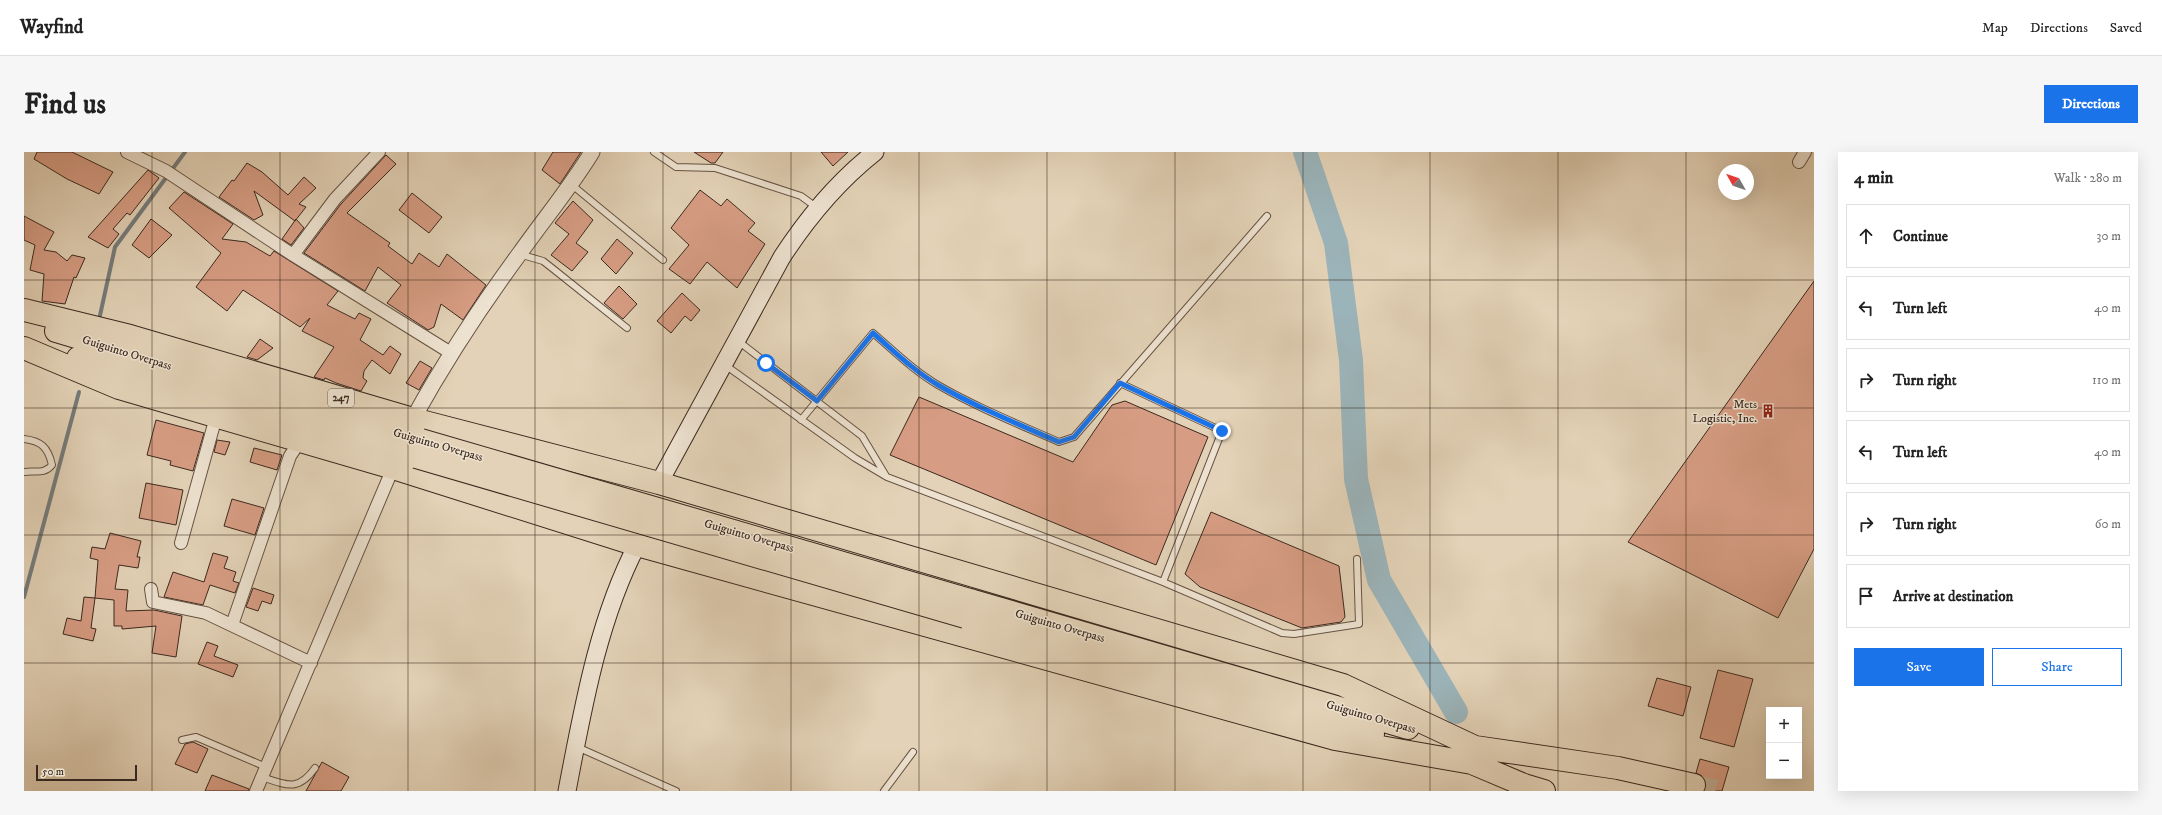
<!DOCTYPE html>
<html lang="en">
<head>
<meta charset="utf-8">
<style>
	:root { --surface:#fff; --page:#f6f6f6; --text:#222; --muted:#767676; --line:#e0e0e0; --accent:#1a73e8 }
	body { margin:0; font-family:"IM FELL DW Pica",serif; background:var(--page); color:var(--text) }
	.controls { position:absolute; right:12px; bottom:12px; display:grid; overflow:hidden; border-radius:0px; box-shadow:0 4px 16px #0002 }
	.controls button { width:36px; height:36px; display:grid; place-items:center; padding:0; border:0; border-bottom:1px solid var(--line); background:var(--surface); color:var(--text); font:20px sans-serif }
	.compass { position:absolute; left:1694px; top:12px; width:36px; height:36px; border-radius:50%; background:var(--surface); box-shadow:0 4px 16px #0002; rotate:310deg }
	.scale { position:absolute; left:12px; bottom:10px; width:101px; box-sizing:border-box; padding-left:4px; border:2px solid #3c291e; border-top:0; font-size:11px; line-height:14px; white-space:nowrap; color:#3c291e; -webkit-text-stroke:3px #ede2d0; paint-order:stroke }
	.stop { position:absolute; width:12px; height:12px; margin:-9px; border:3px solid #1a73e8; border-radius:50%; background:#fff }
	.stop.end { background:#1a73e8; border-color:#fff; box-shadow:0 1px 4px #0008 }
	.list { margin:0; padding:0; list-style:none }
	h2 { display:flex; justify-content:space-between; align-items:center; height:52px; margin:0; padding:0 16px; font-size:17px }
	h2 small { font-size:13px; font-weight:400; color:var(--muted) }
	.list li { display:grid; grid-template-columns:26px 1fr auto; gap:12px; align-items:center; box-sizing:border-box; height:64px; margin:0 8px 8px; padding:0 8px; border:1px solid var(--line); border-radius:0px }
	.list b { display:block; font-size:15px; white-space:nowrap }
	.list em { font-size:13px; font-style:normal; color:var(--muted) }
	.actions { display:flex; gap:8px; padding:12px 16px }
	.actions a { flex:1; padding:9px 0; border:1px solid var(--accent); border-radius:0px; text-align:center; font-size:14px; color:var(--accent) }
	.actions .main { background:var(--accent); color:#fff }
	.icon { flex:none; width:22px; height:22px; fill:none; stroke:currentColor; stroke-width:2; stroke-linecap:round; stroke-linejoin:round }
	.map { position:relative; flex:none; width:1790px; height:639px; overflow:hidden; border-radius:0px }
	header { display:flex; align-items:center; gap:24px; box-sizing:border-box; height:56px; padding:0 20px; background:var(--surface); border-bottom:1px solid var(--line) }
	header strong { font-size:19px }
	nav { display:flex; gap:22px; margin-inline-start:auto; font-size:14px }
	.intro { display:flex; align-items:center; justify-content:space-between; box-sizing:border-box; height:96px; padding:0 24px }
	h1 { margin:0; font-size:28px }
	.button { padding:10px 18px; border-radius:0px; background:var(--accent); color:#fff; font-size:14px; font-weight:700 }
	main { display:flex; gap:24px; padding:0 24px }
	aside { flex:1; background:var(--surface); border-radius:0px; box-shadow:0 4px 16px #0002 }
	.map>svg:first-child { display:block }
</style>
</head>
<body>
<header>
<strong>Wayfind</strong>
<nav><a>Map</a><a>Directions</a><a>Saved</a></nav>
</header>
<div class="intro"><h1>Find us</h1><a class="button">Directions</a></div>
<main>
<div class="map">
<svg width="1790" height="639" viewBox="0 0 1790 639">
	<rect width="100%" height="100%" fill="#e3d2b7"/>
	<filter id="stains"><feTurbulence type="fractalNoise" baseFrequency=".005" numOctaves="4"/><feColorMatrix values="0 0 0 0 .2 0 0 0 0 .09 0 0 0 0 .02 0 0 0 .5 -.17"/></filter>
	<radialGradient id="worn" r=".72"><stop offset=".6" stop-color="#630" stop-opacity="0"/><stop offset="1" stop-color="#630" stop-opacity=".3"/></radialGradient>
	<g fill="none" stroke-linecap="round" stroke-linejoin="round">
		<path stroke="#757c7c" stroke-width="4" d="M75,168L91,95L161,0
			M0,445L55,240"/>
		<path stroke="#9bb4ba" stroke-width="24" d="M1281,0L1312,91L1327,208L1332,327L1355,428L1432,560"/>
	</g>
	<path fill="#d79d84" stroke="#3c291e" d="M13,0H48L89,20L75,42L43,27L10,7Z
		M529,0H557L536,32L518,18Z
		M670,0H699L691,11H687Z
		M797,0H824L809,14Z
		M362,3L372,12L323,61L366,91L364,94L388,112L395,101L415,115L423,102L462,133L439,168L417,152L410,175L404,178L363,151L377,133L354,115L341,139L280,101L317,52Z
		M223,11L238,20L264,43L280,25L292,36L275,52L282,55L271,69L230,39L239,63L230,68L195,45L208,28L210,29Z
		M124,18L135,26L106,63L103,61L89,77L95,82L84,96L64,85Z
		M676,38L697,54L703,47L731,71L724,79L741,92L713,136L683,110L666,132L645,117L665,93L647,76Z
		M160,40L209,72L198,87L222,90L246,104L250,99L314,139L303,153L331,167L335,161L347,167L336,188L359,203L366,194L377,202L366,222L348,208L340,219L339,226L343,229L337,239L312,231L301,226L300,228L290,225L310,195L278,179L286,166L276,175L219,138L203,159L172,135L197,101L145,56Z
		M388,41L418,65L405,81L375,58Z
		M549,49L569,68L552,91L564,100L548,119L527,103L545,82L531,71Z
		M0,64L30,80L20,98L32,100L43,109L48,103L61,106L52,126L50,125L41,152L18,149L20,122L6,118L11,93L0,88Z
		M127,67L148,83L125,106L108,93Z
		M272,67L280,76L267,93L258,87Z
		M593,87L609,101L592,122L577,107Z
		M1790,129V397L1754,466L1604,390Z
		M595,134L613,152L599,167L580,151Z
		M658,141L676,158L667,169L661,164L647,181L633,169Z
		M236,187L249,196L233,208L223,205Z
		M396,209L408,216L395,238L382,231Z
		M895,245L1049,310L1088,253L1101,249L1184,285L1132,413L866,303Z
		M132,268L180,281L169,319L146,313L147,309L123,303Z
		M193,288L206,290L201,303L190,300Z
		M230,296L258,303L253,318L226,310Z
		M122,331L159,338L152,373L115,366Z
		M208,347L240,356L231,383L200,374Z
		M1187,360L1315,414L1321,465L1317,470L1278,476L1176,435L1161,422Z
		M86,381L117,389L113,405H116L114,416L95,413L91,437L104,438L102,459L130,458L158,464L152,505L128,501L132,474L98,477V474H90V448L71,446L74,408L66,406L68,395L81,397Z
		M189,401L204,405L200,416L212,420L209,429L215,431L211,441L186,433L179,453L140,445L149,420L180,430Z
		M229,436L250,443L247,452L238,449L234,459L222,455Z
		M60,445L71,446L67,476L72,477L69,489L39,482L43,466L57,469Z
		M183,490L194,494L190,504L214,513L209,525L174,512Z
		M1694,518L1729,527L1710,595L1676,586Z
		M1633,526L1667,535L1659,564L1624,554Z
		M169,590L184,597L173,621L151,612L161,592Z
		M1676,607L1705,615L1698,639H1681L1682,629L1678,624L1672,621Z
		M298,610L325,625L317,639H282Z
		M188,623L225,637V639H181Z"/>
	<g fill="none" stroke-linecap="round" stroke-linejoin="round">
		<path stroke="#c2b098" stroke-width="22" stroke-dasharray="22 11" stroke-linecap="butt" d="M1670,633L1692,639"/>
		<g stroke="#665344" stroke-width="8">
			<path id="service" d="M630,0L652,15L691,16L777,44L792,55
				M548,33L639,108
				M495,102L519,109L528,116L603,176
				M714,189L838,284L862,324
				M701,213L831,306L863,325L1139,430L1258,481L1270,482L1335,472L1333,407
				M1096,231L1198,279L1139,430
				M777,268L849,181C870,199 890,219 914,233C952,255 994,272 1035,290L1050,285L1243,64
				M0,287C17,289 24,295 28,313C20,323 11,318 0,320
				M158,588L172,585L242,615
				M553,595L652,639
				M238,625C264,634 275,639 291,616
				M860,639L889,600"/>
		</g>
		<g stroke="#665344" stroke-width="14">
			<path id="minor" d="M103,0L142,19L269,103L427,201
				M1775,10L1781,0
				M269,103L311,47L355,0
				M157,391L192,265
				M127,437L129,450L182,461L287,511
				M208,473L266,304L276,289
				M232,639L369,316"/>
		</g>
		<g stroke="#665344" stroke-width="17">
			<path id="tertiary" d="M389,267C421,209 457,154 496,101C520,67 546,36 568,0"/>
		</g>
		<g stroke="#3c291e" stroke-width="19">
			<path id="secondary" d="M635,331L758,105C784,65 813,30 851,0
				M543,639C559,556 574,468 613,393"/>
		</g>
		<g stroke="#3c291e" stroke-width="24">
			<path id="motorway" d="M0,158L106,184L389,267L635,331L1319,533L1451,595L1594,616L1670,633
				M32,179L397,288
				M0,196L95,236L369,316L613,393L1311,587L1448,611L1500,633L1520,639
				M54,206L392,305
				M946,448L1384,576
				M941,465L1349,582"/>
		</g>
		<use href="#service" stroke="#ede2d0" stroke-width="6"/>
		<use href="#minor" stroke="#ede2d0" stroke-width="12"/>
		<use href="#tertiary" stroke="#ede2d0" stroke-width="15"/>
		<use href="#secondary" stroke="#ede2d0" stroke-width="17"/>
		<use href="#motorway" stroke="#e3d2b7" stroke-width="22"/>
		<g stroke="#3c291e" stroke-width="24" stroke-linecap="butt">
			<path id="motorway-bridge" d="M397,288L946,448
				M392,305L941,465"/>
		</g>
		<use href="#motorway-bridge" stroke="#e3d2b7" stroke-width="22"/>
	</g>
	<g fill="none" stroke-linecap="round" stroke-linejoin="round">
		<path stroke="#1a73e8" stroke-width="5" d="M742,211L793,249L849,181C870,199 890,219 914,233C952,255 994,272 1035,290L1050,285L1096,231L1198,279"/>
	</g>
	<path fill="none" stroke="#3c291e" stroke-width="1" stroke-opacity="0.55" d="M128,0V639M256,0V639M384,0V639M511,0V639M639,0V639M767,0V639M895,0V639M1023,0V639M1151,0V639M1279,0V639M1406,0V639M1534,0V639M1662,0V639M0,128H1790M0,256H1790M0,383H1790M0,511H1790"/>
	<defs>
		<g id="building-bare" transform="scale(1.08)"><path d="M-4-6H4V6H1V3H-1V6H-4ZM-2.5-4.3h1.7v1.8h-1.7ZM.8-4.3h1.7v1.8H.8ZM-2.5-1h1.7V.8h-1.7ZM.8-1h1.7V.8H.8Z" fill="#8f2418" stroke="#ede2d0" stroke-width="2.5" paint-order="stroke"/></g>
	</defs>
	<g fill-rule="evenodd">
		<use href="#building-bare" x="1744" y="259"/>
	</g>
	<g text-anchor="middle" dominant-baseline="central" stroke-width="3" stroke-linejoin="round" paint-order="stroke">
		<rect fill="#ede2d0" stroke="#716053" stroke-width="1" x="304" y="237" width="26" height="18" rx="3"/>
		<g font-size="11" font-weight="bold" fill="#3c291e">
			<text x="317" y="246">247</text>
		</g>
		<g font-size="12" fill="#3c291e" stroke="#ede2d0">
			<text transform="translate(103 201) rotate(17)">Guiguinto Overpass</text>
			<text transform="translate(414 293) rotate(16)">Guiguinto Overpass</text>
			<text transform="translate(725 384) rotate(16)">Guiguinto Overpass</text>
			<text transform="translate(1036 474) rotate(16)">Guiguinto Overpass</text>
			<text transform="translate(1347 565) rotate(16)">Guiguinto Overpass</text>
		</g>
		<g font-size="12" fill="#3c291e" stroke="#ede2d0" text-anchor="end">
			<text x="1733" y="252">Mets<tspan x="1733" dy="14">Logistic, Inc.</tspan></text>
		</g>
	</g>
	<rect width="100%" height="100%" filter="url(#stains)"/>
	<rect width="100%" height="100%" fill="url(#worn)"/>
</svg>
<div class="controls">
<button>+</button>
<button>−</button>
</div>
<svg class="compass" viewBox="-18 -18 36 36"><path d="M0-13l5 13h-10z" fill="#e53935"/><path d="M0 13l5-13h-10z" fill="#767676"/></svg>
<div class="scale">50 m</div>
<div class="stop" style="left:742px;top:211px"></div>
<div class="stop end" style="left:1198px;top:279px"></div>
</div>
<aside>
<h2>4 min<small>Walk · 280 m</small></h2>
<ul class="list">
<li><svg class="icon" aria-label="ahead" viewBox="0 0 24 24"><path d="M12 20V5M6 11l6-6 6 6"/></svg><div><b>Continue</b></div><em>30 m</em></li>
<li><svg class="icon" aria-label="left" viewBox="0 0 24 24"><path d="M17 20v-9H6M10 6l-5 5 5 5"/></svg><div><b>Turn left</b></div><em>40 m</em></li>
<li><svg class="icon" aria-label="right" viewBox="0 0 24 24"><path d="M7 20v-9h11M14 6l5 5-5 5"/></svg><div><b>Turn right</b></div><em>110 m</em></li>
<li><svg class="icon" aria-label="left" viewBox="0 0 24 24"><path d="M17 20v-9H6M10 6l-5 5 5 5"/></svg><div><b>Turn left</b></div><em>40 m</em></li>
<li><svg class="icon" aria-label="right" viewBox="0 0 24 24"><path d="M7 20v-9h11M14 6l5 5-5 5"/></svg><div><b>Turn right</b></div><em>60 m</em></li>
<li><svg class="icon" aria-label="arrive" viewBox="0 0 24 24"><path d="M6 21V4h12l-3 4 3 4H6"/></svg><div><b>Arrive at destination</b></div></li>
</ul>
<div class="actions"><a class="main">Save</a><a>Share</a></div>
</aside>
</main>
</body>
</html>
